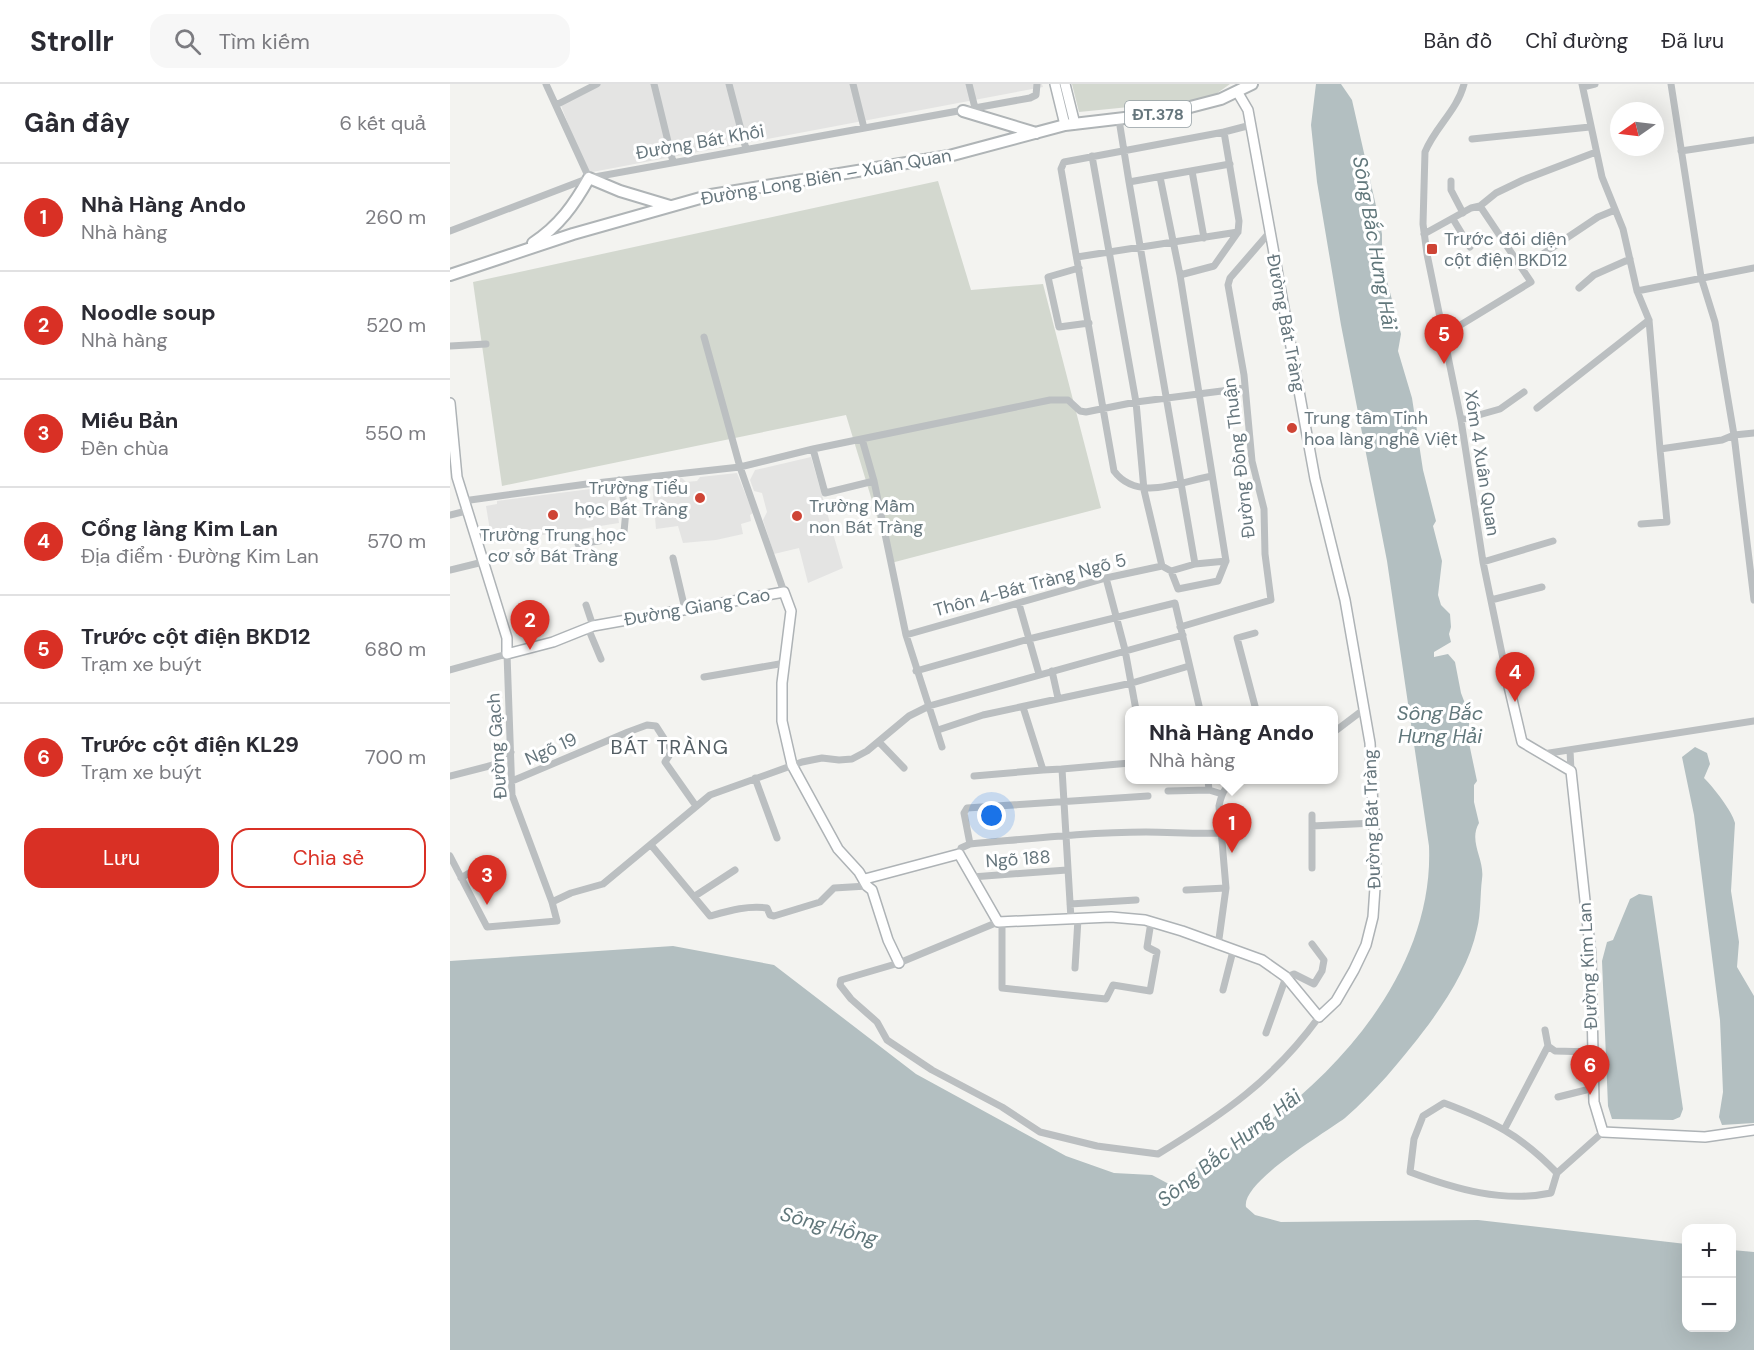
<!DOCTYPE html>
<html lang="vi">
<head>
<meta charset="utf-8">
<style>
	:root { --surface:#fff; --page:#f7f7f7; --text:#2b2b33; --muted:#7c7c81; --line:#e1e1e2; --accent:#d93025 }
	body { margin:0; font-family:"DM Sans",sans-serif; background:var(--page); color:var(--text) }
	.controls { position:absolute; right:18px; bottom:18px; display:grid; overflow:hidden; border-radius:12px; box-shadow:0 6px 24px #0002 }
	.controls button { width:54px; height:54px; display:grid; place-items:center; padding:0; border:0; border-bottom:2px solid var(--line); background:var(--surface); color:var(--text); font:30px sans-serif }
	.compass { position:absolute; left:1160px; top:18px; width:54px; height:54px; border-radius:50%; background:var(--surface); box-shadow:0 6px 24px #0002; rotate:256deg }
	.you { position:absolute; left:542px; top:732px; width:21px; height:21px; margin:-15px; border:4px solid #fff; border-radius:50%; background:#1a73e8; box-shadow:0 0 0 9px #1a73e833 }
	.badge { display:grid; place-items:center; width:39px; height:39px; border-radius:50%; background:var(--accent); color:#fff; font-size:20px; font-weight:700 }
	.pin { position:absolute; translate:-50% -50px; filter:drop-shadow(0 2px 3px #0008) }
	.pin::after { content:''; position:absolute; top:32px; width:21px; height:18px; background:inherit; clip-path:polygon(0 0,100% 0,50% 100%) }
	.popup { position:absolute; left:675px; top:622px; width:213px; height:78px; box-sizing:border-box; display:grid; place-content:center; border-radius:12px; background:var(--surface); filter:drop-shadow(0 2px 4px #0005); font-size:20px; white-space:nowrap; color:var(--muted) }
	.popup b { font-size:22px; color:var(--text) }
	.popup::after { content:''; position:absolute; left:50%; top:100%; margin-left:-12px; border:12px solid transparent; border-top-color:var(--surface) }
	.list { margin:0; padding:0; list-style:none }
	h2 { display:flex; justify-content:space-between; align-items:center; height:78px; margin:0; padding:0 24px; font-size:26px }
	h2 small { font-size:20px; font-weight:400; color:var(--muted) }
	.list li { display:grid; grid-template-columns:39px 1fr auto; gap:18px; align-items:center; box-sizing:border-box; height:108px; padding:0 24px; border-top:2px solid var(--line) }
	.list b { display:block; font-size:22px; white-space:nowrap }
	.list p { margin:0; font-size:20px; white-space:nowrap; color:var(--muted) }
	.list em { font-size:20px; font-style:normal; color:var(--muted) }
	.actions { display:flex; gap:12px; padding:18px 24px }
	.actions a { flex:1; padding:14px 0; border:2px solid var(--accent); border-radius:18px; text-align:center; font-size:21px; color:var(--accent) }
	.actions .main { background:var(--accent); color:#fff }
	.icon { flex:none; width:33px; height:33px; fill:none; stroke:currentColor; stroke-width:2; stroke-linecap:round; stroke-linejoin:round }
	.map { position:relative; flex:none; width:1304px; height:1266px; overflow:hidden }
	header { display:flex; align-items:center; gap:36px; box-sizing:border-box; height:84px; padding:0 30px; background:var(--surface); border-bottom:2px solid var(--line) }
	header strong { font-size:28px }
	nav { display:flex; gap:33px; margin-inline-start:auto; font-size:21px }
	.search { width:420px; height:54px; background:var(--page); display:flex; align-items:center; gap:15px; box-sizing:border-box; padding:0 21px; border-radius:18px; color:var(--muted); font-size:22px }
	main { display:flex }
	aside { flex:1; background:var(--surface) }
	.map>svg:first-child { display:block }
</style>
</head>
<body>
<header>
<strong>Strollr</strong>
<div class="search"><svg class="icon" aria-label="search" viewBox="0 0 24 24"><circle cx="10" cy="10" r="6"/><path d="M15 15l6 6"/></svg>Tìm kiếm</div>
<nav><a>Bản đồ</a><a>Chỉ đường</a><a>Đã lưu</a></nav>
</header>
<main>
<aside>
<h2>Gần đây<small>6 kết quả</small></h2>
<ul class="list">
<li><span class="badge">1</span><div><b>Nhà Hàng Ando</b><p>Nhà hàng</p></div><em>260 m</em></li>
<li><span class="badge">2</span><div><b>Noodle soup</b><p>Nhà hàng</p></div><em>520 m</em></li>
<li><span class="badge">3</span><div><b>Miếu Bản</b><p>Đền chùa</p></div><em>550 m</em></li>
<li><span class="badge">4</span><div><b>Cổng làng Kim Lan</b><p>Địa điểm · Đường Kim Lan</p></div><em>570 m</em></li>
<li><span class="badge">5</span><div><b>Trước cột điện BKD12</b><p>Trạm xe buýt</p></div><em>680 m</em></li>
<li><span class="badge">6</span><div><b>Trước cột điện KL29</b><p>Trạm xe buýt</p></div><em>700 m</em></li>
</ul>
<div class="actions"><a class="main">Lưu</a><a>Chia sẻ</a></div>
</aside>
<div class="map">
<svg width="1304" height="1266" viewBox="0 0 1304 1266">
	<rect width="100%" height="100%" fill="#f3f3f0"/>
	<path fill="#e4e4e3" d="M144,0H592L593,3L137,89L110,19Z
		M361,373L393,484L358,499L349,464L324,470L313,436L317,428L312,409L304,407L300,396L305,386Z
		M287,389L303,429L300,431L301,437L291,440L293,450L266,456L233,459L228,442L206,445L202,398L232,394L236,398L247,397L250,393Z
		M164,402L169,439L42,459L36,422L47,420V417Z"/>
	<path fill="#d3d8cf" d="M622,0H780L759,15L629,28Z
		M488,97L521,206L593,200L651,424L441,479L396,331L52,402L23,198Z"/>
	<path fill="#b3bfc1" d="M866,0H891L902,16L926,122L932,150V178L951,250L948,267L962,314L973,386L986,437L983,442L992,477L988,511L991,521L1000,530L1001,543L999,550L1001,558L984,568V573L998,570L1005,578L1011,609L1019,630V659L1027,697L1024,701V718L1029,739C1018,758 1035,775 1032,795C1030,811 1031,829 1027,845C1016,898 971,952 937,992C924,1006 910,1021 895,1034C875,1049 791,1098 796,1123L805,1131L831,1138L1028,1136L1236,1160V1244H1282V1166L1304,1168V1266H0V877L223,862L324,881L466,990L616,1072L664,1089L702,1091L717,1099H736L741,1086C857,1027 985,903 979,762L937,477L891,241L867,98L861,41Z
		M1245,663L1257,669L1260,680L1254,694C1264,704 1282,727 1285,739L1281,807L1289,858L1287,883L1304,912V1039L1272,1041L1269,1033L1273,1008L1270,936L1244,731L1232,673Z
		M1189,810L1202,812L1233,1025L1230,1033L1223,1036L1162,1035L1158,1022L1152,877L1157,858L1163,856L1180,815Z"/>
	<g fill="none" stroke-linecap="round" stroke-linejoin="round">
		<g stroke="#aeb3b6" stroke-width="12">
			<path id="secondary" d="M605,0L615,41
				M615,0L625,40
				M0,319L7,393L57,554V570L103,558L143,542L334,508L341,527L332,599V637L342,681L388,765L409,788L417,802L422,806L438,856L449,879
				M1057,594L1072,658L1121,687L1141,872L1144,1018L1153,1048L1255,1053L1304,1046
				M415,795L509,770L548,838L661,833L695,836L732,847L812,876L836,893L869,933L886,917L904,886L916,861L923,833L926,789L920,659L895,516L865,395L798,26L788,9"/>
		</g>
		<g stroke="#afb4b6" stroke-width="14">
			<path id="primary" d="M513,27L586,49
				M83,159C109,142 124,121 139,94L170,107L220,122
				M0,191L123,150L261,111L499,72L615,41L717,29L771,15L802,0"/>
		</g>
		<path stroke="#bbbfc1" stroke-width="7" d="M96,0L139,94
			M204,0L223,78
			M279,0L296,65
			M403,0L414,44
			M519,0L525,24
			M1014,0C1007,27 985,43 975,68L973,140L977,170L1011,336L1033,478L1057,594
			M1132,0L1152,93L1173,145L1187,207L1199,236L1210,365L1272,356L1284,351L1304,349
			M1221,0L1251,193L1265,238L1284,351L1304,516
			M1133,3L1145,0
			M106,21L147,0
			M669,36L679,98
			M1022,55L1140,43
			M1231,67L1304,56
			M642,72L686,318L694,406L712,482L721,487L745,480L776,477L730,191L764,182L788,148L789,137L774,48L801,41
			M742,87L754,154
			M710,93L730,191
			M1001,97V106L1013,129
			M1030,122L1046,109L1073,96L1146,68
			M1003,135L1020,163
			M0,147L139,94L580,14L586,11L587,0
			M974,150L1021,124L1030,122L1081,198L994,251
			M627,173L788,148
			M629,184L598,193L609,243L639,239
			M1072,184L1148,133L1165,126
			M1129,204L1144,191L1180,175
			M1187,207L1304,184
			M254,253L290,383L334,508
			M0,262L36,260
			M1087,324L1199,236
			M1011,336L1050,325L1074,308
			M412,355L424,397L456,551L492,663
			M363,365L375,409L424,397
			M762,392C730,398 687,418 664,387L611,85L614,78L774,48
			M13,417L137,400L290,383L363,365L600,316H618L630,327L636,328L686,318L795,304
			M0,431L16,427
			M1191,440L1217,438L1210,365
			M128,460L162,455L174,448L176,426L169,396
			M223,474L235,525
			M1033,478L1103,457
			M745,480L679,98L780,80
			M0,486L33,478
			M721,487L728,505L768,497L776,477
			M656,494L675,566L686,626
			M1041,516L1092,503
			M569,520L589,590
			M136,521L143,542
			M730,543L821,516L815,470L814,425L802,377L794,291L778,201L780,194L819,149
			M138,544L151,575
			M805,549L787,554L806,626
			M456,551L656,494L712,482
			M0,586L57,570L62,711L102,818L107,837L37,843L0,772
			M466,587L579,555L725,519L750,626
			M602,587L608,614
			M254,593L335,579
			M573,623L593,686L612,685L621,835
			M488,646L533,631L682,599L739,582
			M884,648L913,626
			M429,658L454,684
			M1120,666L1121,687
			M1093,670L1304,637
			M612,685L680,679
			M0,692L43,681L47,678L48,671L61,668
			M524,692L593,686
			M305,694L327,754
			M758,696L759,706L772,710
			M62,697L178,648L197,641L206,642L222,667L215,678L246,722
			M718,707L759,706
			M862,742V731
			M520,760L514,729L517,724L698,712
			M201,761L260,832C278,827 298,821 317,824L320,831L324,832L370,818L384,804L417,802
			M509,770L511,764L520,760C578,755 637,748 696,748C721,748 745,750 770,749
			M862,784V742L924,739
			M522,793L617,786
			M11,794L29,783
			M736,806L776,804
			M245,812L285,786
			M102,818L121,809L153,800L260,711L352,678L372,674L389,676L402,675L417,667L459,632L479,622L733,551
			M620,820L686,816
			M552,837V904L656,915L663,901L700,907L707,868L697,863L701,838
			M548,838L449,879L391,896L390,901L401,915L427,938L437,956L482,986L552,1023L590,1048L647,1062L708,1070C774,1030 823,996 869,933
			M768,862L776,804L769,722C772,707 776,700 791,696
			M625,884L628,835
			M837,893L844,890L864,900L872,887L874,876L862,860
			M773,906L783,867
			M1095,946L1098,962L1105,967L1143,968
			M816,949L836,893
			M1108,1013L1144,1004
			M1055,1044L1098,962
			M1107,1089L1101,1109C1053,1119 1005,1105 960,1088L964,1055L973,1032L994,1019C1042,1037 1071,1051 1107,1089L1153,1048"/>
		<use href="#secondary" stroke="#fff" stroke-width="9"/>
		<use href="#primary" stroke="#fff" stroke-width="10"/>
	</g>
	<g fill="#ce4435" stroke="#fff" stroke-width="2">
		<rect x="976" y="159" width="12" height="12" rx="3"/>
		<circle cx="842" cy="344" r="6"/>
		<circle cx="250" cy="414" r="6"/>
		<circle cx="103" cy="431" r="6"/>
		<circle cx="347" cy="432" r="6"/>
	</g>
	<g text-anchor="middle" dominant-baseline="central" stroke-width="6" stroke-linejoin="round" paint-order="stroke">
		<rect fill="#fff" stroke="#949fa4" stroke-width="1.5" x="675" y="17" width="66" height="26" rx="4.5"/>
		<g font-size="16" font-weight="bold" fill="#66767d">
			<text x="708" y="30">ĐT.378</text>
		</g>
		<g font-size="18" fill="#66767d" stroke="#fff">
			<text transform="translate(250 58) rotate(-10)">Đường Bát Khối</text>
			<text transform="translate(376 93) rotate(-10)">Đường Long Biên – Xuân Quan</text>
			<text transform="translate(836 239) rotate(79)">Đường Bát Tràng</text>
			<text transform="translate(789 374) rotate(-97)">Đường Đồng Thuận</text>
			<text transform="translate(1032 379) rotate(81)">Xóm 4 Xuân Quan</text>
			<text transform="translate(580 501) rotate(-15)">Thôn 4-Bát Tràng Ngõ 5</text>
			<text transform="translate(247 523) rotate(-10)">Đường Giang Cao</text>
			<text transform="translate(47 662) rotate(-94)">Đường Gạch</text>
			<text transform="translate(101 665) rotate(-24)">Ngõ 19</text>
			<text transform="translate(922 735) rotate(-92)">Đường Bát Tràng</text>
			<text transform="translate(568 775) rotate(-4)">Ngõ 188</text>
			<text transform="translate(1138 882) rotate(-93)">Đường Kim Lan</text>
		</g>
		<g font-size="18" fill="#66767d" stroke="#fff" text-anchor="start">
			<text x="994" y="155">Trước đối diện<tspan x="994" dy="21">cột điện BKD12</tspan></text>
			<text x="854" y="334">Trung tâm Tinh<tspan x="854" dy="21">hoa làng nghề Việt</tspan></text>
			<text x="238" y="404" text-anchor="end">Trường Tiểu<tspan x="238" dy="21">học Bát Tràng</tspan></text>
			<text x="359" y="422">Trường Mầm<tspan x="359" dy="21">non Bát Tràng</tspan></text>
			<text x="103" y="451" text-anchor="middle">Trường Trung học<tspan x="103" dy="21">cơ sở Bát Tràng</tspan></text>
		</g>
		<g font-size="20" font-style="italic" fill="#61777b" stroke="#fff">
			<text transform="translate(925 159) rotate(80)">Sông Bắc Hưng Hải</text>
			<text x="990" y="629">Sông Bắc<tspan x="990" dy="23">Hưng Hải</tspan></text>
			<text transform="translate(779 1064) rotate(-38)">Sông Bắc Hưng Hải</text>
			<text transform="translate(379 1142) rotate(15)">Sông Hồng</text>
		</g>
		<g font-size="20" letter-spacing="1.5" fill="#535e64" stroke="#fff">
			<text x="220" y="663">BÁT TRÀNG</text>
		</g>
	</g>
</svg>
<div class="controls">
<button>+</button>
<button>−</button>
</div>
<svg class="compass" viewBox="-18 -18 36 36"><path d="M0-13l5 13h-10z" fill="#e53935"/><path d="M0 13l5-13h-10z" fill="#7c7c81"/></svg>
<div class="you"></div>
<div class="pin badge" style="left:782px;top:769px">1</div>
<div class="popup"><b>Nhà Hàng Ando</b>Nhà hàng</div>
<div class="pin badge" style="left:80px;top:566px">2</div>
<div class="pin badge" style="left:37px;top:821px">3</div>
<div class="pin badge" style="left:1065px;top:618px">4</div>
<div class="pin badge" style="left:994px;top:280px">5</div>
<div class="pin badge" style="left:1140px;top:1011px">6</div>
</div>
</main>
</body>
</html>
